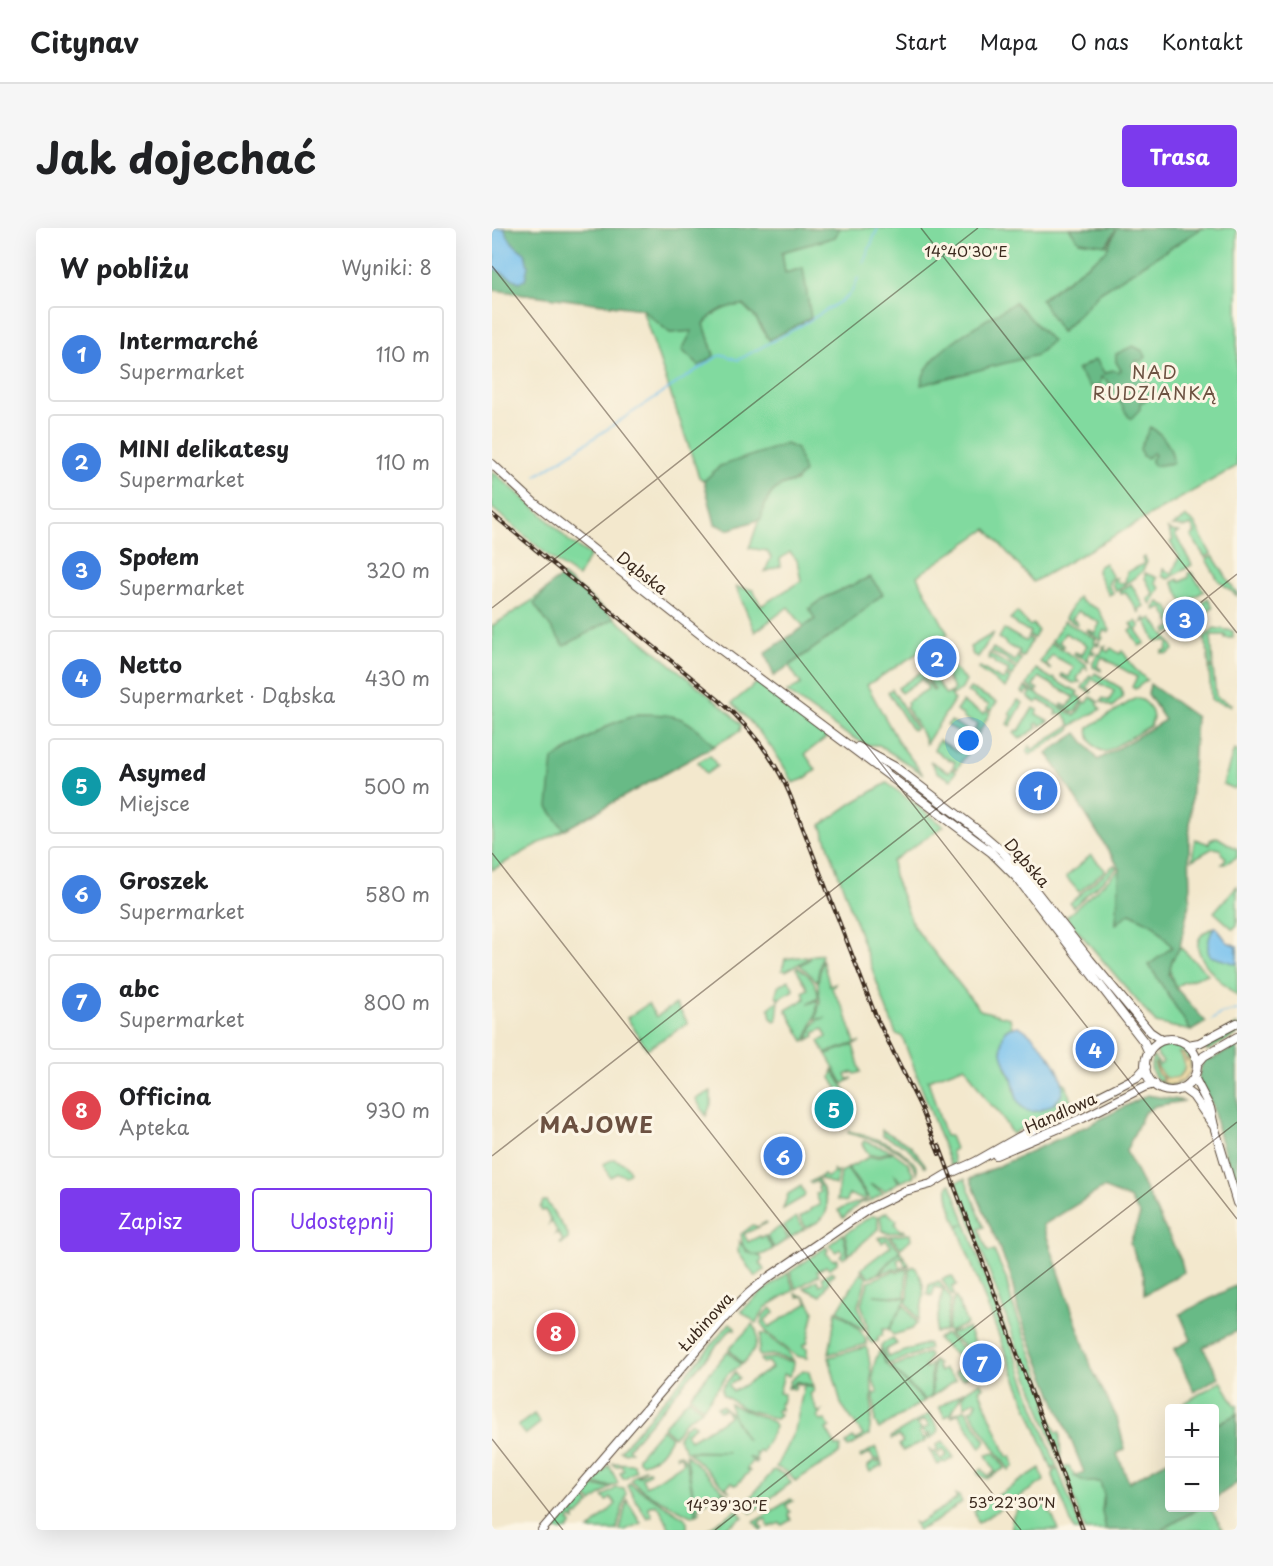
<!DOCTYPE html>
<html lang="pl">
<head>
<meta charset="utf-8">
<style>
	:root { --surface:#fff; --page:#f6f6f6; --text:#202124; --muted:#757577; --line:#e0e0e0; --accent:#7c3aed }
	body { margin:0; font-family:"Playpen Sans",sans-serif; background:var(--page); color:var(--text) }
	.controls { position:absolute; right:18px; bottom:18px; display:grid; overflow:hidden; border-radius:6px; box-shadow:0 6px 24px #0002 }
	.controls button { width:54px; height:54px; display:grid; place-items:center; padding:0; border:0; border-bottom:2px solid var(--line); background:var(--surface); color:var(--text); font:30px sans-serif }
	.you { position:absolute; left:477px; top:513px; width:21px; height:21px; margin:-15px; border:4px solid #fff; border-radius:50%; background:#1a73e8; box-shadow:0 0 0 9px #1a73e833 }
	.badge { display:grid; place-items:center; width:39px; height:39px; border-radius:50%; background:var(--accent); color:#fff; font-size:20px; font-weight:700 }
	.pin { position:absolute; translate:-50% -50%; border:3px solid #fff; box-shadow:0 2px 6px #0006 }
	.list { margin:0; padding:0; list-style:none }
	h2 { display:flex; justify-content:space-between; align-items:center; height:78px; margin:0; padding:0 24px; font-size:26px }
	h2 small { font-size:20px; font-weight:400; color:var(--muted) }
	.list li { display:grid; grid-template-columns:39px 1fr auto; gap:18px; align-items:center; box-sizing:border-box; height:96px; margin:0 12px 12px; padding:0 12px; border:2px solid var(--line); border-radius:6px }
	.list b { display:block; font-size:22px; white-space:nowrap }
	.list p { margin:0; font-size:20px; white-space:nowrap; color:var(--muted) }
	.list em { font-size:20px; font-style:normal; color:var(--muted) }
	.actions { display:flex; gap:12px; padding:18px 24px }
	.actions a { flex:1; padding:14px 0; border:2px solid var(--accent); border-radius:6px; text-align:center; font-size:21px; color:var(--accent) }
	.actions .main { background:var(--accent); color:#fff }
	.map { position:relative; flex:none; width:745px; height:1302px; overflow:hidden; border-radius:6px }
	header { display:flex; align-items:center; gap:36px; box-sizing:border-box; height:84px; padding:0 30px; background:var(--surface); border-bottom:2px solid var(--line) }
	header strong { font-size:28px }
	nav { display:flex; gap:33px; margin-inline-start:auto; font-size:21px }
	.intro { display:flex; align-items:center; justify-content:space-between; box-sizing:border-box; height:144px; padding:0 36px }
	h1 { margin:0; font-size:42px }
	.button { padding:15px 27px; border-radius:6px; background:var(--accent); color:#fff; font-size:21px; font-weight:700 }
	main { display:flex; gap:36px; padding:0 36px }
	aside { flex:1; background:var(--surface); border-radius:6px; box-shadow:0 6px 24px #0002 }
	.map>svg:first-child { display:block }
</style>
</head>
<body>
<header>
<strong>Citynav</strong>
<nav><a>Start</a><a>Mapa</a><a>O nas</a><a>Kontakt</a></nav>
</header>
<div class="intro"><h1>Jak dojechać</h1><a class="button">Trasa</a></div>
<main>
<aside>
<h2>W pobliżu<small>Wyniki: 8</small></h2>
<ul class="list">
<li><span class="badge" style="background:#3f7fe0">1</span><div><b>Intermarché</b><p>Supermarket</p></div><em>110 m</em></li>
<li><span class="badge" style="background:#3f7fe0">2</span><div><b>MINI delikatesy</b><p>Supermarket</p></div><em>110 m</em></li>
<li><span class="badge" style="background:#3f7fe0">3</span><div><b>Społem</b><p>Supermarket</p></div><em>320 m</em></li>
<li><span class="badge" style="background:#3f7fe0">4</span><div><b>Netto</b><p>Supermarket · Dąbska</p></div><em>430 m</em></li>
<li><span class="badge" style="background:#0f9aa8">5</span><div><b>Asymed</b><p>Miejsce</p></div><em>500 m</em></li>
<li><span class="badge" style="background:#3f7fe0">6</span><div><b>Groszek</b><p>Supermarket</p></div><em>580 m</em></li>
<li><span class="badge" style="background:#3f7fe0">7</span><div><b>abc</b><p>Supermarket</p></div><em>800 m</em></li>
<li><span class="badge" style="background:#e0444e">8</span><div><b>Officina</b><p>Apteka</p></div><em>930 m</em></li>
</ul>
<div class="actions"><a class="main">Zapisz</a><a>Udostępnij</a></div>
</aside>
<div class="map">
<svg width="745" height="1302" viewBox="0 0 745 1302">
	<rect width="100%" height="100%" fill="#fcf5e5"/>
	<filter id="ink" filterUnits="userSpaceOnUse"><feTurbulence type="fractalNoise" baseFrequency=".0167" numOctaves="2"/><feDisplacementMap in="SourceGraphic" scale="12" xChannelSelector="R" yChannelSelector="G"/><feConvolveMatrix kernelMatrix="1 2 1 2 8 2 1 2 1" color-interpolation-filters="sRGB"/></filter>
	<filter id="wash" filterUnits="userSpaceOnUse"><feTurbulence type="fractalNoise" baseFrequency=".008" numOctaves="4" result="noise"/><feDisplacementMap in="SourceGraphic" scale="24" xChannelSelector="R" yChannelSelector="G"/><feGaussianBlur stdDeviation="1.35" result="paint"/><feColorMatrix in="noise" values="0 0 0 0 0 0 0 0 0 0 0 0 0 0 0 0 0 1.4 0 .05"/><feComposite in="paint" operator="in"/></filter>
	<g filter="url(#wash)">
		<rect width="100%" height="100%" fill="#f3e8cd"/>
		<path fill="#81da9f" stroke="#5e825e" stroke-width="1.5" fill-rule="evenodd" d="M340,0H625L614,23L549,71L570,104L608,64L710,0H745V238L541,354L495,301L425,348L456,406L375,457L407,515L431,546L387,517H375L349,503L295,464L309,456L297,438L352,399L378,349L334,369L318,381L323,391L312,399L296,379L263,404L244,359L261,362L269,378L309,353L305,332L298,324L288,331L289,338L273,344L279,329L275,323L257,320C264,303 271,273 283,262C288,257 299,255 306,253L228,238L212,253L207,249L150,81L178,105L200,103L222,127L212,96C222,83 234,78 251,77L263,89L278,112L311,41L293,45L290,24L342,9Z
			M0,243L49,285L78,314L98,327L86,349L64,334L0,280Z
			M694,289L702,295L719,326L713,329L699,308L703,305L699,297L695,299L680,298Z
			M675,300L678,303L687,304L683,306L700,337L676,351L670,348L671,341L680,346L687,329L678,314L681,312Z
			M721,328L745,366V368L726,352L714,331Z
			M653,329L655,334L650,344L624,363L620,356L621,350H625L624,354L633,355L635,344L652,336L650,330Z
			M613,335L620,348L616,357L621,365L617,367L605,344L606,339Z
			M699,344L712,363L698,372L699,374L693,377L680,354L686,351L688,354L697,349L696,345Z
			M653,345L665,350L663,355L668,360L659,376L656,371L662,367L653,350Z
			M71,348L236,483L249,496L248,503L0,642V398L38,374Z
			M639,356L652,378L647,381L648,386L633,364L629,366L627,363Z
			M586,369L590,374L606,381L618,402L616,404L612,402L609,408L611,410L609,412L595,403L596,401L603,405L608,395L586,383L580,391L585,394V397L573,390Z
			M716,370L721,379L712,388L703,386L702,383L712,377L711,373Z
			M667,374L676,379L687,399L676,406L674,402L681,398L670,379L663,382L662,380Z
			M525,384L538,398L541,396L546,403L542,410L537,408L539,404L525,398L524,395L518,391Z
			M653,390L655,393L660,390C667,402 676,409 682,421L676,426L670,425V423L675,422L676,415L674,413H663L655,395L653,393L649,395Z
			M572,393L604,411L602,414L605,416L608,413L606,418L603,416L599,422L603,424L601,426L598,424L595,430L597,433L582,426L583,424L590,427L595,417L573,405L567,414L572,418L571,420L560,413Z
			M644,393L648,399L644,402L653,415L647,418L638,403L642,400L639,396Z
			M722,400L741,403V410H733V407H719L721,438H717L715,419L712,410Z
			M512,401L531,412L534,413L536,410L540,412L531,429L526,427L528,423L514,417L513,414L507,410Z
			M502,405L486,429L481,427L478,419Z
			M559,415L594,436L595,441L592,439L585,451L588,454L581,455L569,448L570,446L577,449L582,439L560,427L554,436L559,442L548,434Z
			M611,418H614L612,421L616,424L619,420L628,426L630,422L642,440L655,452L643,461L640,459L645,449L610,429L605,438L609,441V443L601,439V434L606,426L608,427L612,419Z
			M501,420L523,433L525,429L529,431L525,439L511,429L498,424Z
			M497,426L524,441L520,449L515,446L517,442L503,436L502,433L496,430Z
			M453,431L474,453L470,461L461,467L459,464L462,461L449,440L445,442L443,438Z
			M440,437L443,443L440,446L454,467L458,465L462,472L434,516L431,507L414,479L416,477L415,474L436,461L434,457L437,455L441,463L443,462L431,443Z
			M488,439L508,451L512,452L514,448L518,451L513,460L486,441Z
			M717,440H721L724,469L739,476L738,478L719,472Z
			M544,441L560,451L563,450V452L578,461L579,460L586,464L584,467L591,471L584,483L581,484L569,478L570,476L576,479L582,469L547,449L541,458L546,461L545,464L535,457Z
			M429,444L435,454L433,455L430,451L428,452L409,465L406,460Z
			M603,445L629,460L631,469L620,479L609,473L611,470L617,473L622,463L600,451L595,460L600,463L599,465L590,460L598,447L601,449Z
			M266,454L335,509L313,526L324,542L312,551L301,555C284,522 266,501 240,475Z
			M533,459L583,488L592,474L595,475L599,469L607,474L605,476L609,481L579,498L572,485L564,487L565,483L547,472L544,475L536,469L539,465L536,463L533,466L530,464Z
			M478,460L505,474L499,483L495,481L497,477L483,470L482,467L475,464Z
			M400,461L424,500L420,502L396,464Z
			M644,470C654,472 660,480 661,490L658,498L614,524C603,522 594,511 597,499Z
			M526,472L531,475L518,498L515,496L520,488L517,486Z
			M470,474L491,486L494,483L498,485L488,503L483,500L486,496L471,490V487L464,483Z
			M541,480L546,482L544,486L557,493L548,498L546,495L543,497L545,500L528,511L522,505L524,502L527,503Z
			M459,493L480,505L482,502L487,505L482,513L455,497Z
			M577,498L579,501L538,527L535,522L538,518L540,522Z
			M447,512L466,524L469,525L471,521L476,524L465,541L461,538L463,534L449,528L448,525L442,522Z
			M742,522L745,523V558L742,561L731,556Z
			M218,527L225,538L214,546L206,534Z
			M438,533L457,544L460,540L464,543L459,552L445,544Z
			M395,555L452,598L400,633L402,648L422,699L488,782L518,790L520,799L513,802L514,841L521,853L523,865L564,876L570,865L569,853L574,856L579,873L520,906L506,883L495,873L473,838L436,852L453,908H458L463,921L459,923L463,936L459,938L410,808L404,806L394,780L329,597L362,574Z
			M725,609L745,621V629L733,636H730L734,630L729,625L730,623L728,621L721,620L700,632L703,611L717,616L718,612Z
			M599,627L613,642L587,664L574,649Z
			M622,637L625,640L581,679L578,675Z
			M628,641L624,695L638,685L662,697L681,719L657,737L699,803L664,795L574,689Z
			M745,658V697L741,701L722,684Z
			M724,699L735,714L745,718V768C728,754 680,712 724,699Z
			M688,719L716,746L690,755L684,760C675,742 677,735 688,719Z
			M330,726L325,753L308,737L318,731L317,728Z
			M314,728L316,731L294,743L290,742L293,731Z
			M330,731L338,758L343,756L340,761L353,783L363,815L368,814L333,825L327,813L335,809L331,801L322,805L323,808L316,812C320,800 321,791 334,790L324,791L328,773L326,754Z
			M306,739C318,748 326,754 326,770L316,776L326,772L324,786L314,812L312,813L294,782L313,771L311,764L316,761L304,740Z
			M297,752L302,762L286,771L284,767L286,758Z
			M287,772L285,792L283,793L279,790L277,780Z
			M156,776L164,789L184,776L196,795L155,821L135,790Z
			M745,797V806L715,823L712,816Z
			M678,816C723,819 688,879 664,850C658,843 658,836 661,828L668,837L671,834L666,828L664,822ZM687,825L692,826L695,835L697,829L698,844L686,855H673V852L665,845L664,835C667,839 666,844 670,848C684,859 702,839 687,825Z
			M361,817L369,844L363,846L361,844L354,847L356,851L361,850L351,856L334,826Z
			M341,842L355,865L350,868L339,850Z
			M219,863V876L214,888L204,871Z
			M390,902L418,917L433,936L434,940L415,919L390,907Z
			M357,903C382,910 409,916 425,939V947C418,919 380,912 356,905Z
			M372,913L400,923L386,927H377L370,916Z
			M401,924L416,935L422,948L409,954L401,945L407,954L393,963L377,956L391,965L379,973L356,940L377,929H386Z
			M122,931L133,936L138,944L133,948L126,945L118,949L111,936Z
			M341,941L344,945L347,943L343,957L327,950L332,946L334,950L342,945Z
			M355,941L375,970L374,971L366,970L357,966L355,974L345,972L349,944Z
			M325,950C331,960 341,978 331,989C328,994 319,997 314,1000L308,989L318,983V981L328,977L324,966L328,964L326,960L327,958L324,953L319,956L318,954Z
			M473,951L492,999L487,1001L496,1024L502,1023L514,1050L520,1075L558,1173L553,1175L564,1204H568L569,1237L464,954Z
			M459,956L565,1239L560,1241C528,1161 495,1081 466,999L473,996L465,997C461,985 454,970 456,957Z
			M309,958L313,966L312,969L291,981L296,966Z
			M51,973H54L76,1006V1011L69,1016L68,1015L71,1012L66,1005L63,1006L65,1003L60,994L57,996L59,992L53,982L50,983L48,980Z
			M369,973H377L368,975L351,990L346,982Z
			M395,984L405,993L403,996L409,1003L412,1002L413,1004L395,1005L390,1002L388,988Z
			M379,988H386V1001L357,1027L353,1006Z
			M304,989L312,1001L298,1010L292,998Z
			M274,994L275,995L252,1006L256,1014L268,1008L269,1010L273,1008L281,1021C268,1029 262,1031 251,1018L249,1006L261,997L266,999Z
			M289,998L296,1011L282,1020L275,1008Z
			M351,1006L356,1028L351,1030L348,1028L351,1025L348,1021L344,1024L337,1017Z
			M418,1006L419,1011L409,1020L398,1008Z
			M395,1008L408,1022L384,1047L377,1049L369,1041L399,1018L394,1012L390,1015L386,1010Z
			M247,1013L255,1024L269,1029L270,1032L268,1035L272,1042L263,1049L246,1024Z
			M334,1019L336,1022L334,1025L341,1032L345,1031V1035L337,1041L334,1038L325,1043L327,1047L304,1061L298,1044Z
			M408,1023L417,1036L413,1037L410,1029L405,1031L408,1040L418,1038L406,1042L402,1041L387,1046Z
			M422,1038C436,1055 432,1072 426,1092L414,1074L416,1070L417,1041Z
			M415,1041L413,1069L382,1067L415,1070L397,1101H391L390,1108L386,1109V1113L380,1115L376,1111L375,1095L369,1076L377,1053L402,1043L406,1044Z
			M340,1043L342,1045L339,1049H337L336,1051L338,1053L329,1068L312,1060L325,1052L328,1057L332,1055L330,1049Z
			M369,1044L375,1050L366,1077L373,1101L371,1102L346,1082Z
			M296,1045L302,1062L274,1079L264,1095L249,1083L268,1066Z
			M460,1048L465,1057L460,1059L462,1068L459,1067L450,1051Z
			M447,1053L459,1071L453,1103L443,1105L451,1061L443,1059L440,1068L435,1066L437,1057Z
			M304,1066C315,1068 317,1074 322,1083L315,1116H311V1119L315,1120V1130L304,1128L275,1105L269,1095L271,1088L279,1080L283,1084L273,1092L277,1099L316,1075L312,1068L306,1069Z
			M464,1069L475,1096L457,1104L455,1102L461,1073Z
			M412,1076L425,1095L420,1101L401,1107L397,1102Z
			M344,1083C355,1091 372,1102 375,1116L337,1126Z
			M238,1095L243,1099V1102L240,1100L136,1220L139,1223L134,1225L128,1223L177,1166L181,1165H178Z
			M261,1096C271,1110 261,1127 250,1136L237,1121Z
			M476,1100L485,1122L480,1124L456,1106Z
			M269,1106H273L296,1124L301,1132L280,1127L268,1128L266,1125Z
			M453,1106L480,1128L484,1143L471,1151L463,1145L466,1141L474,1146L479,1140L445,1111Z
			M401,1111L405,1116L393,1122L396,1129L436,1115L437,1121L398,1136L394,1134L389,1119L391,1115Z
			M375,1119C381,1148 382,1177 377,1207L359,1218L356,1219L354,1215L361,1210L366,1213L362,1210L365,1212L371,1207L349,1176L337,1129Z
			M388,1122L393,1134L432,1173L387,1201L383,1194L382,1166L386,1165C378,1150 380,1137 388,1122Z
			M236,1123L249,1137L236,1146L211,1180L198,1168Z
			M436,1125L438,1129L432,1140L434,1141L439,1136V1169L433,1172L399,1139Z
			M281,1130L302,1134L301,1141L297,1148L292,1146L287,1165L292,1166L290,1175H288L289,1182L286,1181L285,1184L288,1186L284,1191L251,1180L230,1166V1160L243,1144L247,1150L237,1157L241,1164L280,1140L276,1134L270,1135L268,1131Z
			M441,1133L446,1136L445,1139L448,1144L452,1141L464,1152L440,1168Z
			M311,1142L317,1144L321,1158L305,1153L296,1160L298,1153Z
			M729,1153L743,1177H745V1186L723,1197L722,1180H684Z
			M305,1154L321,1160L322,1163L318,1166L326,1184L330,1183L325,1189L329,1193L333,1192L338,1199L334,1201L344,1218L349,1219L347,1226L303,1253L297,1245L284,1239L303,1202L312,1157L304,1155L303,1161L298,1160Z
			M488,1154L491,1159L487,1161L515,1229L519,1228L522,1237L517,1242L477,1182L482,1181L485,1174L482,1173L473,1178L470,1169L474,1163Z
			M471,1164L459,1186L453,1189L447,1179Z
			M197,1170L210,1182L193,1193L182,1209L171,1199Z
			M238,1176L281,1194L283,1199L270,1224L267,1222L265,1226L262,1224L265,1228L264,1231L255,1229L265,1234L264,1235L259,1234L255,1241L258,1243L244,1257L240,1254L234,1259L238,1264L196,1224H236L194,1223L186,1209L192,1200L199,1194L204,1197L194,1205L198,1212L224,1197L237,1188L233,1181L227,1183L225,1179L230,1178L239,1186L255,1212L239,1184Z
			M473,1181L494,1213L489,1220L466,1185L460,1189V1187Z
			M42,1186L48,1195L33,1207L26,1198Z
			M437,1186L446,1200V1205C435,1214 424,1216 411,1223L407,1217L411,1214L407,1208L400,1211L399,1209L424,1194L430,1202L427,1204L431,1211L439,1207L438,1205L434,1207L430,1202L437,1198L433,1192L426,1195L425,1193Z
			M170,1201L179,1209C173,1220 168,1231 150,1235L146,1232V1229Z
			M451,1213L462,1230L453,1235L451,1234L446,1237L437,1222V1221L440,1225L443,1224L449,1232L455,1227L451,1221L447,1224L444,1222L446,1220L444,1217Z
			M384,1219C384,1225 391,1232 390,1239L388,1238L378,1244L375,1239L382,1233L387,1235L388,1233L383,1231L382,1232L378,1225L369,1230L368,1228Z
			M503,1225L513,1240L495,1251L487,1247L485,1244L490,1241L496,1248L503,1244L494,1227Z
			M188,1226L194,1232L203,1280L204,1287L199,1288L160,1268L139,1253L141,1249L154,1240L145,1248L146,1249L157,1242L158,1244L150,1251L154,1258L167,1251L192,1234L188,1227L185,1229L184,1227Z
			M194,1226L235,1266L234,1267L230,1264L206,1279L208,1284L205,1286Z
			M121,1235L141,1236L144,1242L133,1250H131L128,1245L132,1242L129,1237L124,1239Z
			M117,1237L126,1255L122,1258L103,1257L107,1249Z
			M570,1239H577C584,1252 593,1255 608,1253L612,1267L610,1283L614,1302H593Z
			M548,1240L552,1253L486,1295L482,1283Z
			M566,1241L589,1302H582L561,1248V1243Z
			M282,1242L294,1247L299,1255C285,1264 273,1276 259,1285L252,1277Z
			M137,1255L193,1290L195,1294V1302L178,1301L168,1281L163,1276L156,1279L160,1288L155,1290L135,1258Z
			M101,1259H119L100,1274L93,1268Z
			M124,1260L132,1261L134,1266L125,1302H97L124,1276L119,1270L115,1273L111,1269Z
			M463,1267L467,1268L470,1274L444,1293L426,1302L421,1293L425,1296L465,1271Z
			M92,1270L98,1276L86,1288L83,1287V1293L79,1290L77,1293L80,1296L76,1302H65L62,1299L73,1288L81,1284Z
			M299,1271L301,1273L294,1277L298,1284L296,1286L299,1292L290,1297L288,1295L277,1299L273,1291L267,1295L271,1301L269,1302L262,1294Z
			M135,1272L149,1295L133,1302H128Z
			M544,1275C559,1279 561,1289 566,1302H520C517,1285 528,1276 544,1275Z
			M707,1280H718L731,1302H670Z
			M245,1282L251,1289L231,1302H214Z"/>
		<path fill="#68ba86" stroke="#527252" stroke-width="1.5" d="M12,0H348L343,9L290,24L293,45L311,40L319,90L277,112L263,89L251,77C234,78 222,83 212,96L222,128L207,138L190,122L200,103L178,105L150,81L1,62L0,24L3,29L33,52L35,39L33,25C22,18 17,12 12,0Z
			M577,0H710L608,64L569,104L549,72L614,23L624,2L614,17L587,13Z
			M523,74L560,113L545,127L429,157C433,121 494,94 523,74Z
			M641,118L651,123L654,129L650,133H643L640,137L660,158V169L648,175V181L639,191C627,180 625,156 609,149L608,159H598L585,142L604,131L613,146L620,142L626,144L629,142L624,134V126Z
			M658,199C671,206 681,220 681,235L663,238L659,234V231L663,227L661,225L655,230L650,228L648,220Z
			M294,216L305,221L312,244C302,258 294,253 284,261C275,268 271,281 269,291L236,302L223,296L212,253L228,238Z
			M71,348L123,390L72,418L42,376L60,355Z
			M378,349L391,366L352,399L282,448L273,425L323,391L317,381L334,369Z
			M658,456L704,489L697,613L698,671L688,719L680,732L677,747L684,760L714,794L699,803L657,737L680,719L662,697L638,685L624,696L628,641L555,525L585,505L606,532L673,492L656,466Z
			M146,486C186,486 195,488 222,518L72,602L56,579L61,531L117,497Z
			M745,818V960L728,911L720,876L707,853C706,845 709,837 714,830L720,831Z
			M655,867L693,873L663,878L652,885L634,923L689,1032L692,1044L652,1067V1049L638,1015L648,987L638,971L611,960L551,997L600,1141L625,1190L633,1221L625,1226L637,1254L677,1232L678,1280H707L670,1302H614L610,1283L612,1267L608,1254H594L582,1248L592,1244L526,1082L518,1045L478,951L597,897Z
			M745,1057V1103L711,1119L727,1149L702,1164L682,1121L699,1112L688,1086Z
			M745,1186V1255L723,1270V1197Z"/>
		<path fill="#eeda9e" stroke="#94825e" stroke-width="1.5" d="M687,824L692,826L695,833L698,829V844C690,856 679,860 668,852L672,851L666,846L662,835L672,849C693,855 698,837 687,824Z"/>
		<path fill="#76c1ef" stroke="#587686" stroke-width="1.5" d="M0,0H12C17,12 22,18 33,25L36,38L33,52L27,54L1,40L3,29L0,24Z
			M722,699H724L735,714L745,718V736L718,728C713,720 718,707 722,699Z
			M526,798C543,805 576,846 570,865C566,875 558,878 549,882C543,884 536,885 531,880C522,872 524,861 520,851C512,833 505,821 513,802Z"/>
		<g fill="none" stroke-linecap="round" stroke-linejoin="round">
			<path stroke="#76c1ef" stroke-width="1.5" d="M371,35L386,0
				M44,248L226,128L232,127L246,132L310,97L354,70L360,63L366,50
				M720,792L728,786L745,782"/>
		</g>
	</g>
	<g filter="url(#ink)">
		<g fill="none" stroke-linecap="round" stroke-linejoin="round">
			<g stroke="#574638" stroke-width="10">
				<path id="tertiary" d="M0,236L41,274L212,409L499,624L526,651L652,814L657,825
					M366,519L403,539L488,604L510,623L529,644L598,732L658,804L670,812
					M653 837a26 26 0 1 1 52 0a26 26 0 1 1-52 0Z
					M696,817L707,815L745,795
					M705,836L712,828L745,809
					M702,849L718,880L722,898L745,975
					M690,860L701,868L721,897
					M504,927L591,890L652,859L663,856
					M50,1302L235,1087L257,1065L274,1051L378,980L413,963L439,956L454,947L483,934L527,909L645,849L654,839"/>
			</g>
			<use href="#tertiary" stroke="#fff" stroke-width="8"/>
			<g stroke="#3b2a1e" stroke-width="4">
				<path id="rail" d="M0,286L227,472C258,499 282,529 298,567L385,791L429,880L447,926
					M447,917L591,1302"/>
			</g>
			<use href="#rail" stroke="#fcf5e5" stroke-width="1.5" stroke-dasharray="4.5" stroke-linecap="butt"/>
		</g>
	</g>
	<path fill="none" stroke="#3b2a1e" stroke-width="1.5" stroke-opacity="0.45" d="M429,0L745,405M0,38L745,991M0,380L486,0M0,625L529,1302M0,928L745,346M0,1211L71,1302M223,1302L745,894"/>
	<g text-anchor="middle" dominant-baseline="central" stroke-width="6" stroke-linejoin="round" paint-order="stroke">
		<g font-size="16" fill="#3b2a1e" stroke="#fcf5e5">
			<text transform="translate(151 344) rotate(38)">Dąbska</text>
			<text transform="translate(536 634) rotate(49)">Dąbska</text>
			<text transform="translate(568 884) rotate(-24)">Handlowa</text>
			<text transform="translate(213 1093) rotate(-48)">Łubinowa</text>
		</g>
		<g font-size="18" letter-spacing="1.5" fill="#6c5141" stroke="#fcf5e5">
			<text x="663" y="143">NAD<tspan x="663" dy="21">RUDZIANKĄ</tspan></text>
		</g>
		<g font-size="22" font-weight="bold" letter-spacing="1.5" fill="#6c5141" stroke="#fcf5e5">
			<text x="105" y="895">MAJOWE</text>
		</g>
	</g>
	<g font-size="15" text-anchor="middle" fill="#3b2a1e" stroke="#fcf5e5" stroke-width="6" stroke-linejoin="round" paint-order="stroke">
		<text x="474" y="29">14°40'30"E</text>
		<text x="520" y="1280">53°22'30"N</text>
		<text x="235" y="1283">14°39'30"E</text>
	</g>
</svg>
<div class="controls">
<button>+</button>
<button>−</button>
</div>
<div class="you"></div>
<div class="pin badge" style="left:546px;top:563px;background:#3f7fe0">1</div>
<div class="pin badge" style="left:445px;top:430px;background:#3f7fe0">2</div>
<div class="pin badge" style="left:693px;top:391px;background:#3f7fe0">3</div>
<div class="pin badge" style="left:603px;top:821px;background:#3f7fe0">4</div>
<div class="pin badge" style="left:342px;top:881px;background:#0f9aa8">5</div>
<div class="pin badge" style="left:291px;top:928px;background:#3f7fe0">6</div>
<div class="pin badge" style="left:490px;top:1135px;background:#3f7fe0">7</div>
<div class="pin badge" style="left:64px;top:1104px;background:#e0444e">8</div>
</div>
</main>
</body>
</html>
